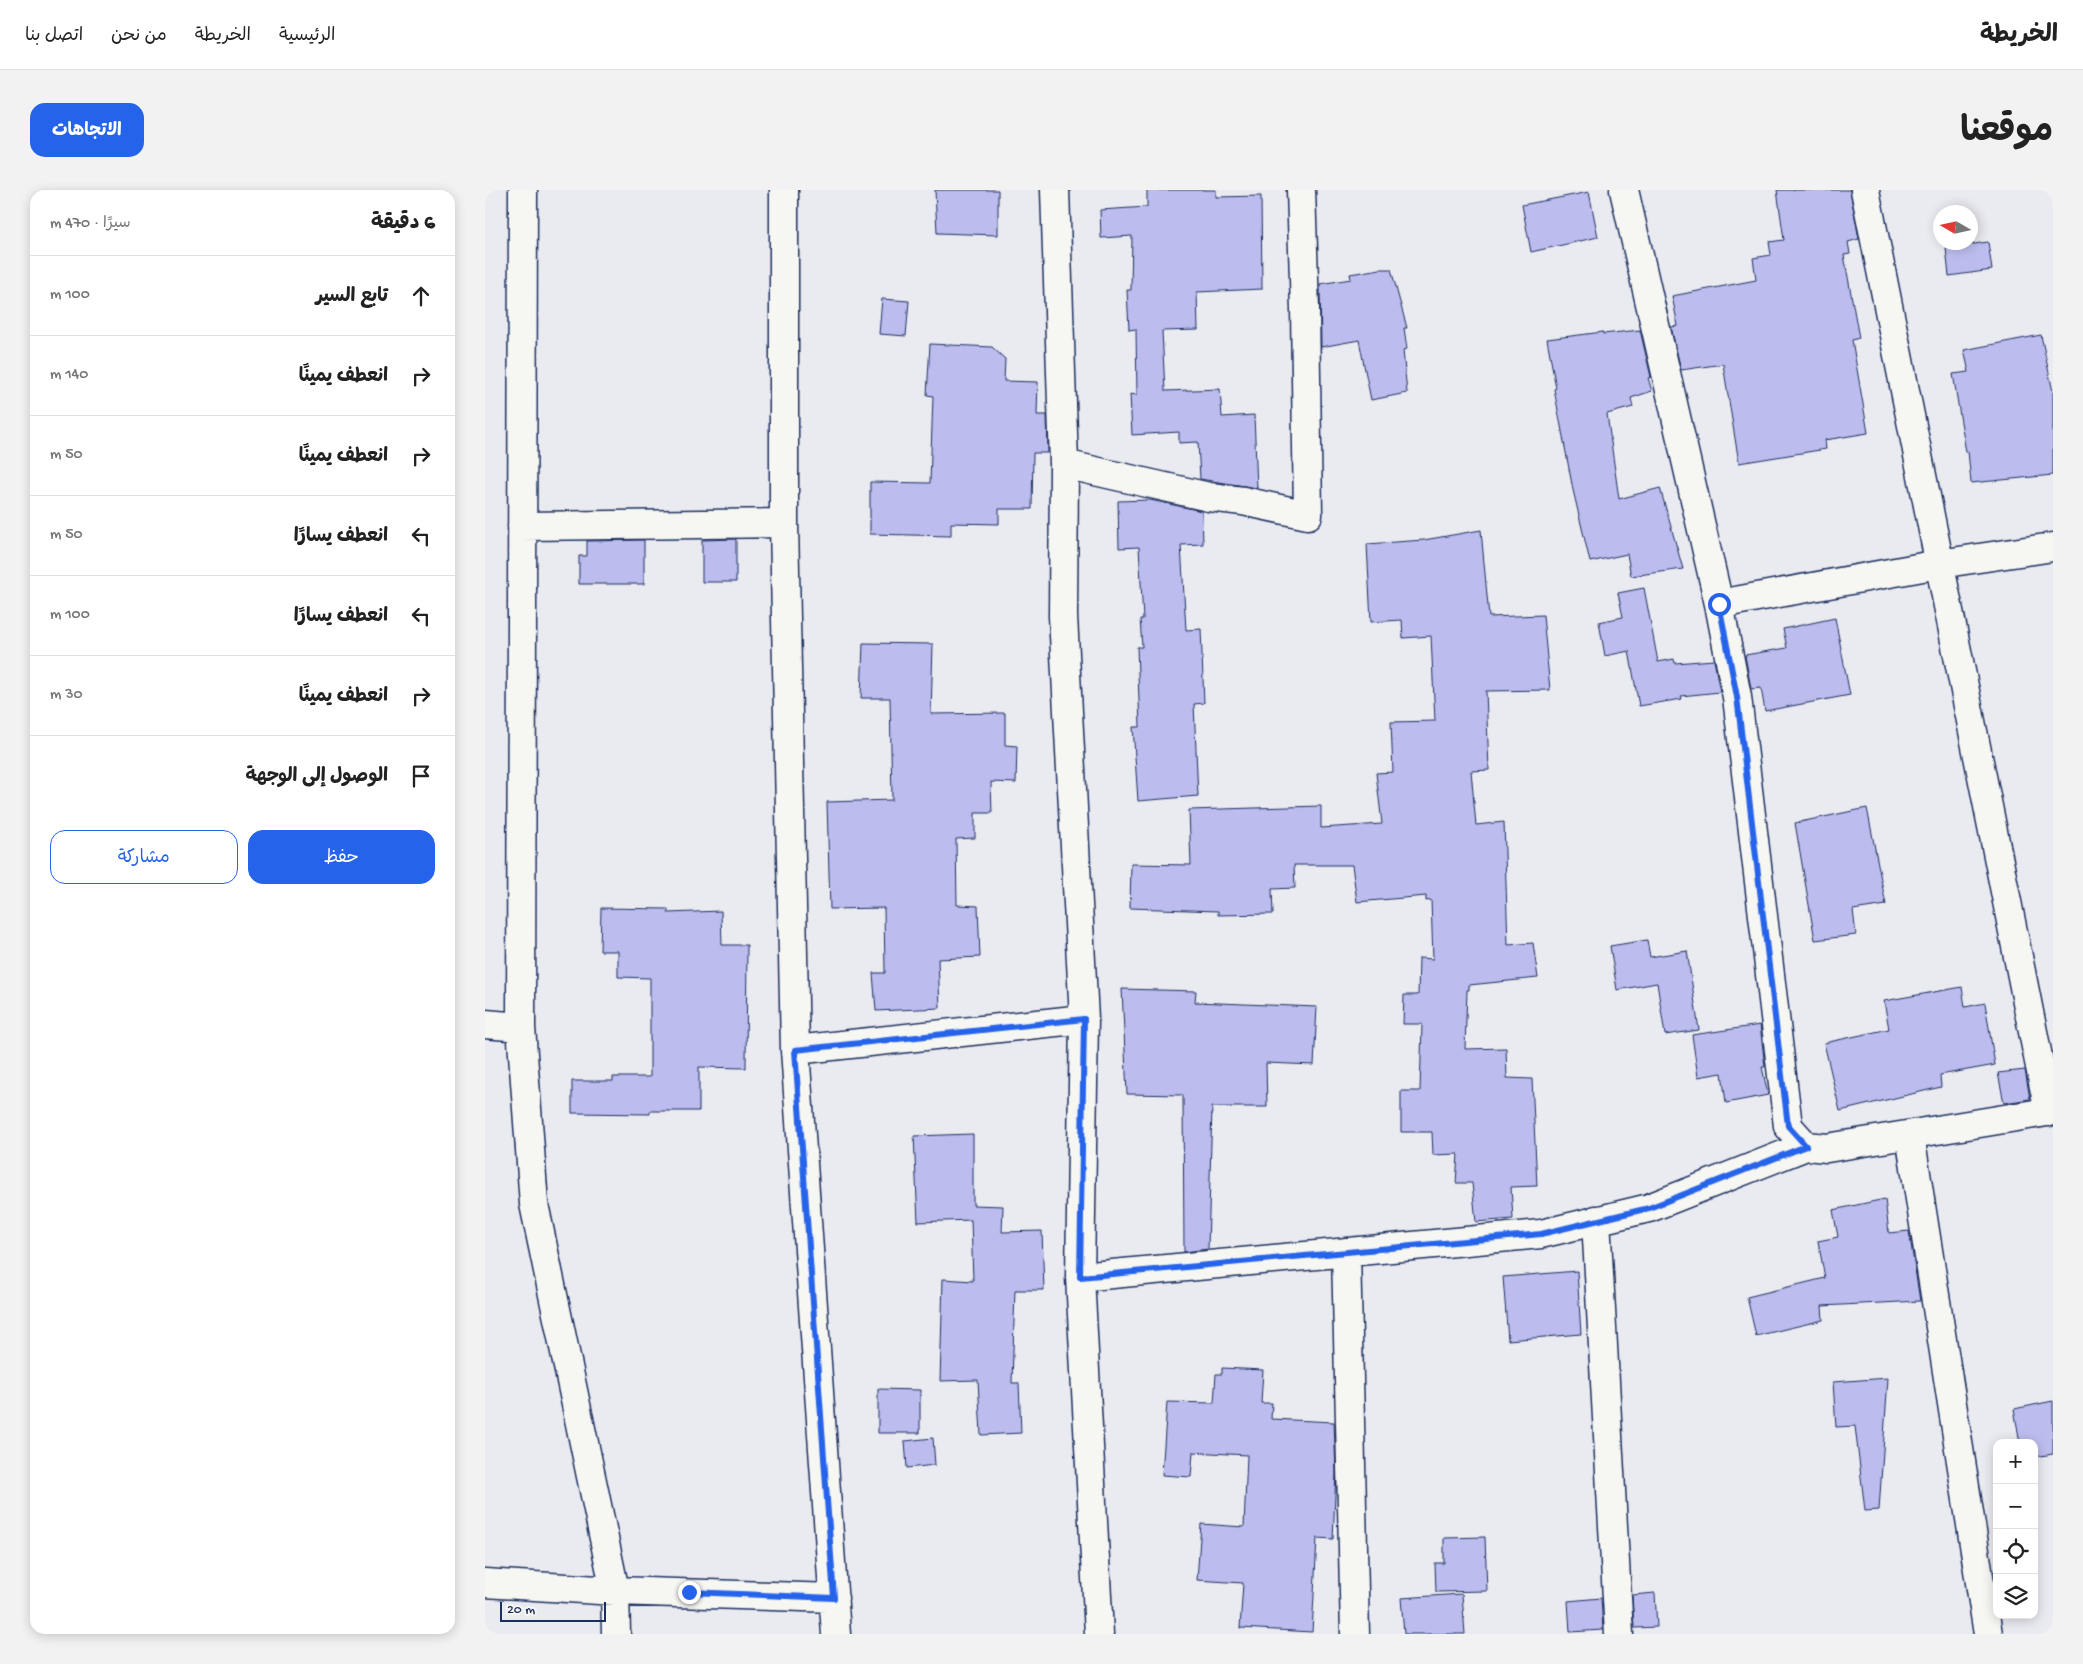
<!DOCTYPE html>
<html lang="ar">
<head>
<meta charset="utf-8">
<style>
	:root { --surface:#fff; --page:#f2f2f2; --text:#222; --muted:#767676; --line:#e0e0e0; --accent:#2563eb }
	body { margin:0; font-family:"Gochi Hand","Playpen Sans Arabic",sans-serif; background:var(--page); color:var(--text); direction:rtl }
	.controls { position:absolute; right:15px; bottom:15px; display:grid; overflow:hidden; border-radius:10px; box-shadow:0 2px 12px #0003 }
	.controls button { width:45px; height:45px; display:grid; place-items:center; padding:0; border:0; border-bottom:1px solid var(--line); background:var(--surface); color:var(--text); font:25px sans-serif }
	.compass { position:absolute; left:1448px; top:15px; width:45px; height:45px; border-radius:50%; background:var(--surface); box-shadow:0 2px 12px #0003; rotate:279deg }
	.scale { position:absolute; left:15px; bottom:12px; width:106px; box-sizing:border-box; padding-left:5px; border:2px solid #1b2f5e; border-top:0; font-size:14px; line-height:18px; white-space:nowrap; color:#1b2f5e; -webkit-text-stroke:4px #f6f6f2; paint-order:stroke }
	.stop { position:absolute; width:15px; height:15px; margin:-11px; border:4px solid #2563eb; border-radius:50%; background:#fff }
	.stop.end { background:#2563eb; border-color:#fff; box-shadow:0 1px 5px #0008 }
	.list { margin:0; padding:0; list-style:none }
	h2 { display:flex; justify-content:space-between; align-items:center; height:65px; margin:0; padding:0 20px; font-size:21px }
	h2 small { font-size:16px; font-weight:400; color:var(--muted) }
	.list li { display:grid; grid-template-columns:32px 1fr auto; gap:15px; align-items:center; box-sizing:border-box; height:80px; padding:0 20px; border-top:1px solid var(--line) }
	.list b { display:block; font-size:19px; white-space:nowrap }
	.list em { font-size:16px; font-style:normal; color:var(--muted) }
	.actions { display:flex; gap:10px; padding:15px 20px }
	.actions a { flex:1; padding:11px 0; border:1px solid var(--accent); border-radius:15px; text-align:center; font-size:18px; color:var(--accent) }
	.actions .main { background:var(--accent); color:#fff }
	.icon { flex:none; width:28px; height:28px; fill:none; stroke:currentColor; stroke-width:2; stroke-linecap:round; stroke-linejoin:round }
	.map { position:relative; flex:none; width:1568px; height:1444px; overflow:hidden; direction:ltr; border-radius:15px }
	header { display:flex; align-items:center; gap:30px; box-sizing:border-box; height:70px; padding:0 25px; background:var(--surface); border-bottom:1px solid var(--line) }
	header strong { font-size:24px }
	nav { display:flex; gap:28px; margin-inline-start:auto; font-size:18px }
	.intro { display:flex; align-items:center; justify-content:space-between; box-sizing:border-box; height:120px; padding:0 30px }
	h1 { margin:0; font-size:35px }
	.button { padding:12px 22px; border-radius:15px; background:var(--accent); color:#fff; font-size:18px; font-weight:700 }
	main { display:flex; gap:30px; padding:0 30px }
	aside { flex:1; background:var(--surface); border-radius:15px; box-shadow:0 2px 12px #0003 }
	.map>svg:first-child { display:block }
</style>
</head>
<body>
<header>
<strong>الخريطة</strong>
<nav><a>الرئيسية</a><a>الخريطة</a><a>من نحن</a><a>اتصل بنا</a></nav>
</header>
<div class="intro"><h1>موقعنا</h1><a class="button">الاتجاهات</a></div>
<main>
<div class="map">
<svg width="1568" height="1444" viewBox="0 0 1568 1444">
	<rect width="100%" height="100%" fill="#eaeaf1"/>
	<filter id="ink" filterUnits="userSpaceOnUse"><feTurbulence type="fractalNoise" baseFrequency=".02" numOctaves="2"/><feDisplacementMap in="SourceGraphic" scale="10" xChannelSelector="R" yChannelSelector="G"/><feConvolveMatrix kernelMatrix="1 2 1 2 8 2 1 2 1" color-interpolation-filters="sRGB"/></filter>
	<g filter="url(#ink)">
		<path fill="#bcbcee" stroke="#1b2f5e" d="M450,0H513V45L452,43Z
			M662,0H731V7L776,6L777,99L712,102L713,140L677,141L680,201L735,199L737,227L769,225L772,298L715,289L713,252L694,253V242L647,245L645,204L652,205L651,139L644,140L642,100H646L647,46L616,48L615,20L662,17Z
			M1292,0H1365L1374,49L1363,52L1365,64L1359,65L1374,148L1367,150L1383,243L1340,250L1341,259L1254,273L1238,174L1196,180L1186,137L1193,136L1187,106L1271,90L1268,68L1286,65L1284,52L1299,50Z
			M1104,2L1113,47L1046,62L1037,15Z
			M1503,52L1507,80L1464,86L1461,58Z
			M895,79H906L922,138H919L922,159L918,160L922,203L886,210L874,150L836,157L835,94L866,89L865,84Z
			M397,109L424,111L421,146L394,144Z
			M1155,140L1166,187L1163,188L1167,201L1146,208L1148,217L1122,224L1134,309L1175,298L1198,379L1146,386L1142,364L1105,372L1088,300L1069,199L1071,198L1062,149L1118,142V144Z
			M1556,145L1568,202V285L1486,293L1483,261L1481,262L1468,184L1484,182L1479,160Z
			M445,154L507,157L520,169L519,191L553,192L552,225H562L563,263H548L547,319H514V334L466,333V346L385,344V292L445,293L448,206L442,205Z
			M665,310L717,321L718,354L696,355L701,440L716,439L719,513L709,514L713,606L653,611L648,537H655L652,457H657L655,429H658L654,357L634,358L633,311Z
			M996,340L1004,427L1058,425L1065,500L1001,501L1004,580L986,581L991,635L1019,632L1023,755L1048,753L1053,788L984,795V800H982L980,859L1021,858L1022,888L1047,889L1052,996L1026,997L1028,1029L991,1032L987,993H971L973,964L948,965L947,942H916V901H935L937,834H918L919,805H933L934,768L948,769L946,710L941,711V706L872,712L867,675H809L810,698L787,699L788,724L733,725V721L645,718L646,674L706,675L704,620L836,616V638L897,634L891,583L908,582L906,532L950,531L946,446L918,448L917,430L886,432L882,354L939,350Z
			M251,349V392H217V350Z
			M159,350V394H94V366H102V351Z
			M1159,398L1173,472L1189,469L1190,473L1229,470L1235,502L1196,506L1197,509L1154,516L1144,461L1120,466L1114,432L1138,427L1133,403Z
			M1350,428L1365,505L1280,521L1276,498L1266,499L1260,465L1302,458L1298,439Z
			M378,453L448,454L446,524L520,523V555L532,556L531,593L506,592L507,623H490V648L471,649L472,715L493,716L495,767L453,769L455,818L391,821L388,783H400L399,718L345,719L342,612L407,610L405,508H376Z
			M1382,618L1401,715L1368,720L1371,745L1330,750L1310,633Z
			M116,718L183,719V723L236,721L237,755H262L261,878L214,877V921H165V924L87,923V891H128V887H165V788L133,787V761H115Z
			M1162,750L1165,767L1202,761L1214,840L1180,845L1172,793L1132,800L1125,756Z
			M1477,797L1480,817L1500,813L1510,875L1455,885L1456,897L1355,921L1339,853L1404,839L1399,811Z
			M637,799L711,801L710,812L832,817L829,875L781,873L782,917H727L723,1059L699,1062L698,905L642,904Z
			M1275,835L1280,877H1277L1283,905L1241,913L1237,883L1213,887L1207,845Z
			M1540,880L1545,909L1519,913L1513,883Z
			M488,944V1015L518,1016L517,1042L557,1041L559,1100H530L527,1193H534L536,1243L496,1245L493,1190L455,1191L458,1089L488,1091L486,1030L433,1032L429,946Z
			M1400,1009L1404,1043L1424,1041L1435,1111L1337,1116L1338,1130L1271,1146L1262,1107L1340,1088L1333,1051L1353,1047L1348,1020Z
			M1092,1081L1096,1144L1023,1150L1018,1087Z
			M737,1178L778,1180L776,1213H787L786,1229L849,1232L851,1282L848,1349L832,1348L827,1442L755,1438L758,1393L712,1390L716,1334L759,1337L762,1265L708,1262L706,1287L677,1285L682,1212L729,1213L731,1184H737Z
			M1403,1188L1394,1320L1380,1321L1370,1236L1351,1237L1348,1192Z
			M393,1199L435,1200V1243H393Z
			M1568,1211V1264L1549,1267V1253H1535L1529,1219Z
			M448,1248L450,1275L422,1278L420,1251Z
			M1000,1347L1002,1401L951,1402L950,1373H959V1348Z
			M1170,1403L1172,1437L1149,1438L1147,1405Z
			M977,1404L980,1444H919L916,1408Z
			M1116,1408L1118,1440L1085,1442L1083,1411Z"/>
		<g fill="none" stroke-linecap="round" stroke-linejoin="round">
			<g stroke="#1b2f5e" stroke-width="31">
				<path id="minor" d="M38,0L36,837L49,1014L130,1401L131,1444
					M299,0V333L310,860L351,1444
					M570,0L579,274L578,426L599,829L595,1087L614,1444
					M1139,0L1234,414L1252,507L1303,936L1321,956L1342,958L1568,921
					M1380,0L1564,922
					M579,274L724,307L758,311L823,325L820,119L816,0
					M37,336L299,333
					M1234,414L1454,374L1568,357
					M0,834L36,837
					M310,860L599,829
					M1425,945L1503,1444
					M1111,1030L1134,1444
					M861,1062L870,1444
					M595,1087L1056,1044L1164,1018L1321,956
					M0,1393L130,1401L349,1408"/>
			</g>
			<use href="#minor" stroke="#f6f6f2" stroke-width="28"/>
		</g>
	</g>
	<g fill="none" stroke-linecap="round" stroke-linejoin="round" filter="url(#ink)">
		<path stroke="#2563eb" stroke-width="6" d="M204,1402L349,1408L310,860L599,829L595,1087L1056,1044L1164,1018L1321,956L1303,936L1252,507L1234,414"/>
	</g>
</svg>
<div class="controls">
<button>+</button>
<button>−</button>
<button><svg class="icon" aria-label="locate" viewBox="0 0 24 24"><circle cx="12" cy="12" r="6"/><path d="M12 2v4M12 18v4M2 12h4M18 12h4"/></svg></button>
<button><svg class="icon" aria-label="layers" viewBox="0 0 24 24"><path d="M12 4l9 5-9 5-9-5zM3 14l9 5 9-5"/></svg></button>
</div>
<svg class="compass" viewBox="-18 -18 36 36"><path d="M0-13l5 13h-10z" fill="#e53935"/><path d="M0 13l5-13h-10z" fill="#767676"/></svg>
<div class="scale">20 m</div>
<div class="stop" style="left:1234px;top:414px"></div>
<div class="stop end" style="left:204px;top:1402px"></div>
</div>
<aside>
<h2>6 دقيقة<small>سيرًا · 470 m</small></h2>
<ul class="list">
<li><svg class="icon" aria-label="ahead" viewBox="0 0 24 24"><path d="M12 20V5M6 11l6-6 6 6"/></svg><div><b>تابع السير</b></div><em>100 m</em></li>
<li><svg class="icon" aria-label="right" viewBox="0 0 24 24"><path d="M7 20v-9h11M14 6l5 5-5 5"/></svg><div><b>انعطف يمينًا</b></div><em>140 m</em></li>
<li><svg class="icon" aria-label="right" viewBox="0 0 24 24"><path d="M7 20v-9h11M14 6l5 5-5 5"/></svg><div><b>انعطف يمينًا</b></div><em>50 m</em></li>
<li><svg class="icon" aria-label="left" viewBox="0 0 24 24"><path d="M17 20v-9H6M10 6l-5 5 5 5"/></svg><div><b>انعطف يسارًا</b></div><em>50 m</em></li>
<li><svg class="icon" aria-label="left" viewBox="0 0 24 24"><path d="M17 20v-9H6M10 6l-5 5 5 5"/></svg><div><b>انعطف يسارًا</b></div><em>100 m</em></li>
<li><svg class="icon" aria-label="right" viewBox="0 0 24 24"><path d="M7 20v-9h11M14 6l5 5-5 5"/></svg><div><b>انعطف يمينًا</b></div><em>30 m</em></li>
<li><svg class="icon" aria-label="arrive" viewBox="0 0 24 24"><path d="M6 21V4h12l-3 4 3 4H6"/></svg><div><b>الوصول إلى الوجهة</b></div></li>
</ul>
<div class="actions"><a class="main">حفظ</a><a>مشاركة</a></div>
</aside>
</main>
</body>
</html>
